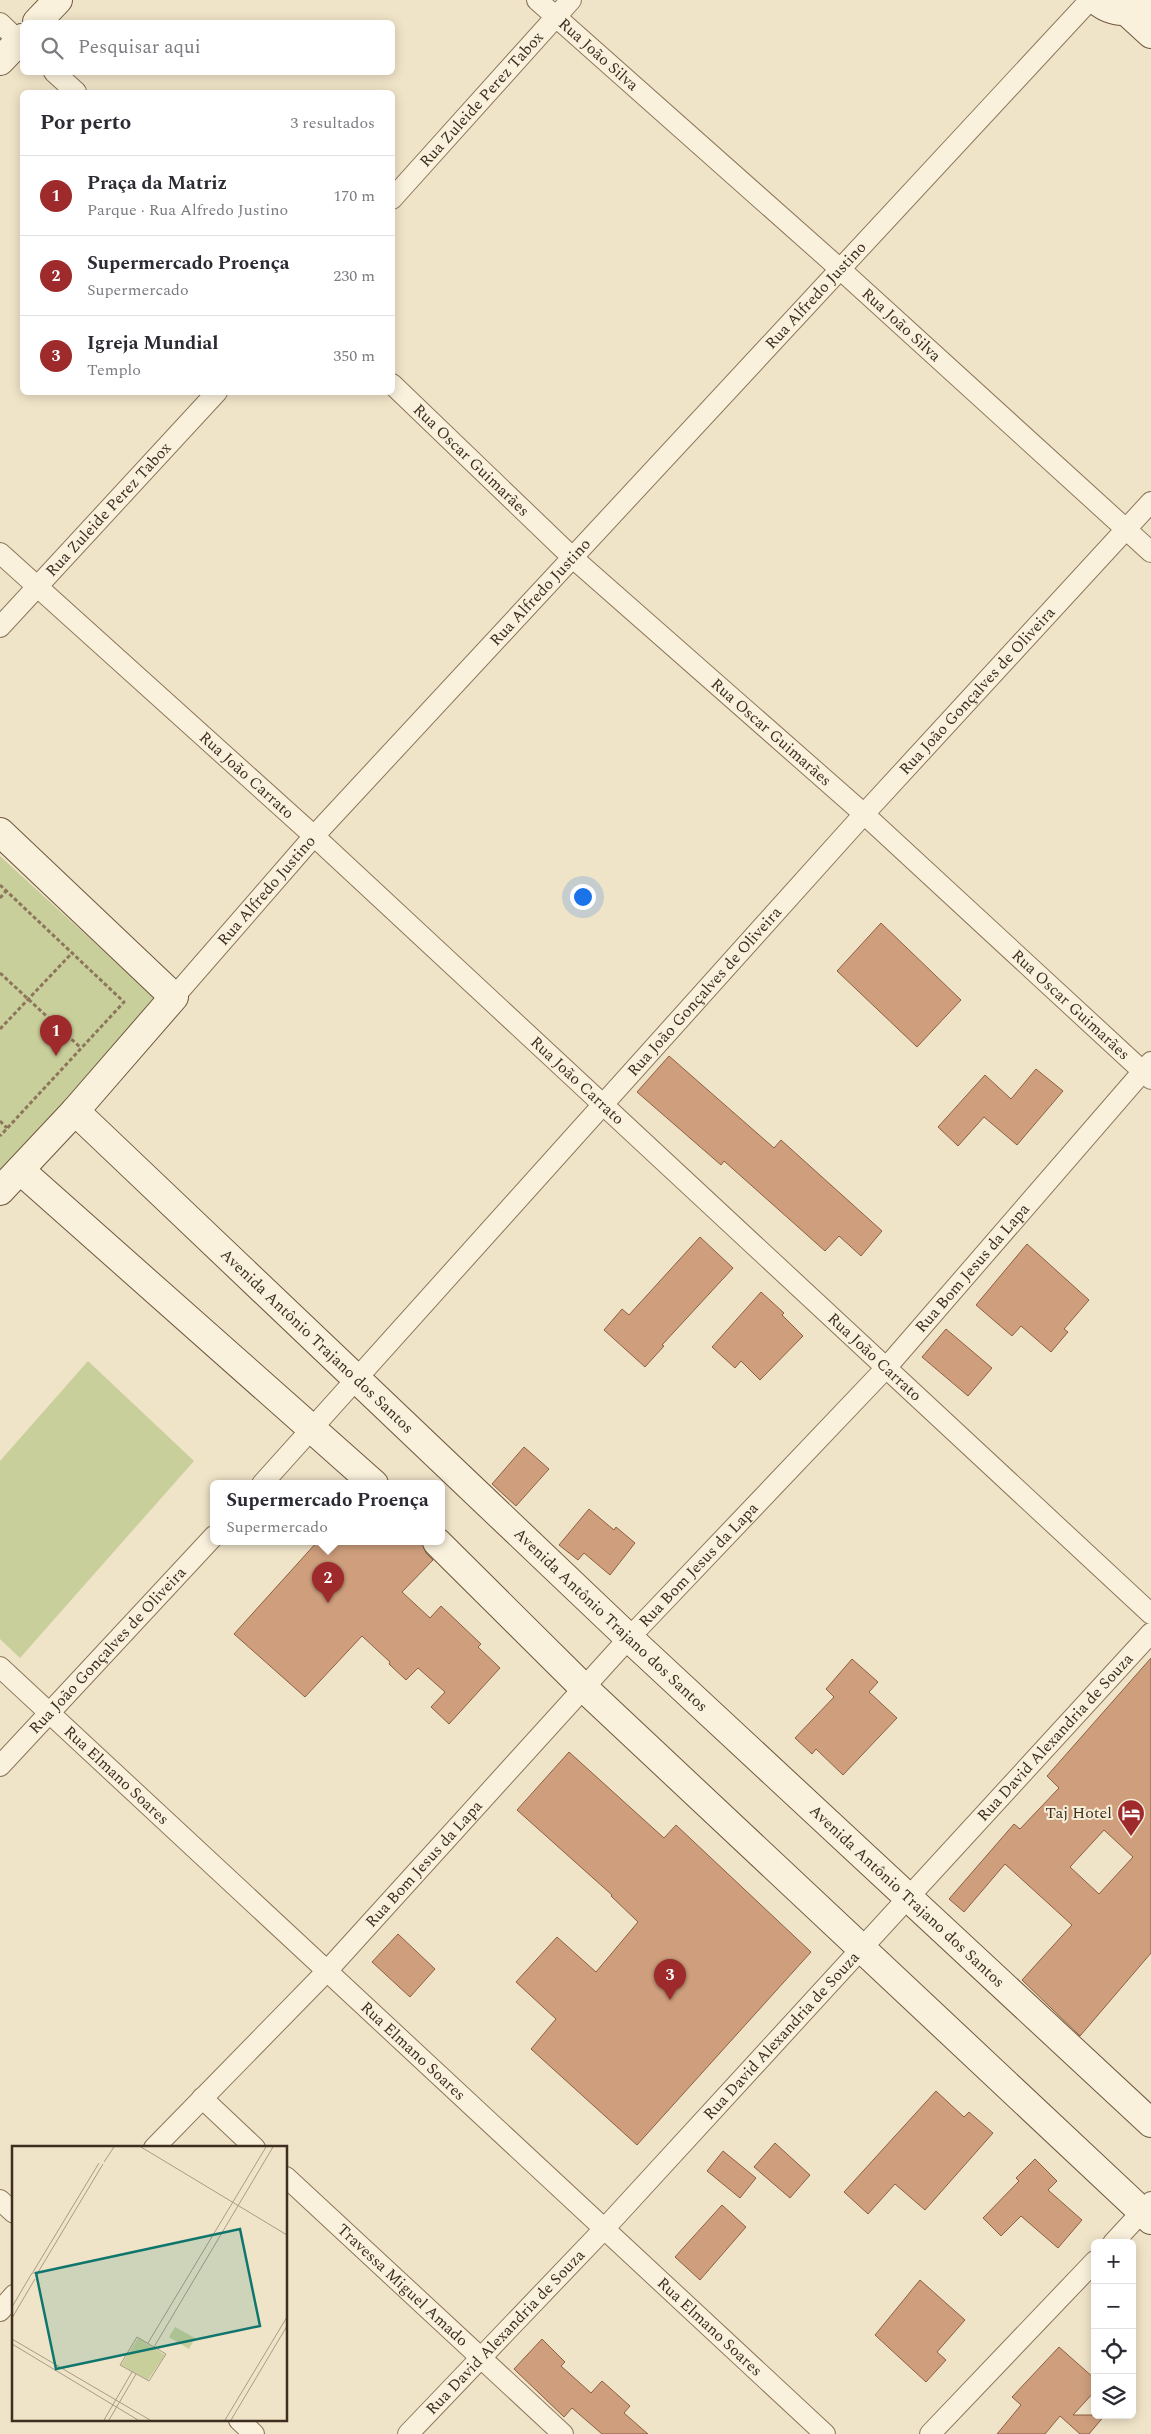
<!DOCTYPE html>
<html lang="pt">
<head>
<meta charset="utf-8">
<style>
	:root { --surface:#fff; --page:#f7f7f7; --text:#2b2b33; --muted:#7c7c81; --line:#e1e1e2; --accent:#9e2a2b }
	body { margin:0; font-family:Spectral,serif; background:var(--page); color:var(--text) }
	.controls { position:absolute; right:15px; bottom:15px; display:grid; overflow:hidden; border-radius:8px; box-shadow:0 2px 12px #0003 }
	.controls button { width:45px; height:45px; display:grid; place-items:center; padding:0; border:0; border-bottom:1px solid var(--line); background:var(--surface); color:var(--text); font:25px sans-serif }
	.you { position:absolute; left:582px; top:896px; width:18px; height:18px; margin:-12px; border:4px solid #fff; border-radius:50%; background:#1a73e8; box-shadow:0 0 0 8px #1a73e833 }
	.badge { display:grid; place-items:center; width:32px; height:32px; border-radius:50%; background:var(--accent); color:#fff; font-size:16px; font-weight:700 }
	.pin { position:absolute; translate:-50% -41px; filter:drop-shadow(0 1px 2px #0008) }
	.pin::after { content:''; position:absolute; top:26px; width:18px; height:15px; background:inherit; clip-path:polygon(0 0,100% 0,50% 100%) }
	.popup { position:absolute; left:210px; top:1480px; width:235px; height:65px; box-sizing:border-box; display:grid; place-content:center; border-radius:8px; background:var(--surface); filter:drop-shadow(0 1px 4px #0005); font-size:16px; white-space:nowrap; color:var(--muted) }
	.popup b { font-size:19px; color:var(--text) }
	.popup::after { content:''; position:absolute; left:50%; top:100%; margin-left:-10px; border:10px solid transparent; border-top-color:var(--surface) }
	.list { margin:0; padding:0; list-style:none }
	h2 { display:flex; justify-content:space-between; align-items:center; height:65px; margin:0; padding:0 20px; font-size:21px }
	h2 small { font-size:16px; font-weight:400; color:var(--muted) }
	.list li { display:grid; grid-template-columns:32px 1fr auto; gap:15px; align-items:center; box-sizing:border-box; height:80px; padding:0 20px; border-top:1px solid var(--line) }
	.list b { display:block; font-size:19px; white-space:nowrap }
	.list p { margin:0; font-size:16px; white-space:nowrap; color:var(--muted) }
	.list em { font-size:16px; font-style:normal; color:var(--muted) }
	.icon { flex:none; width:28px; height:28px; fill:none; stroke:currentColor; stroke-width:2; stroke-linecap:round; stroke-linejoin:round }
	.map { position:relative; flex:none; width:1151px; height:2434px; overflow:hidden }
	.search { position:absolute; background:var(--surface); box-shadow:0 2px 12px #0003; left:20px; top:20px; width:375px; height:55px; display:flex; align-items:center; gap:12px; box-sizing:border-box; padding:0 18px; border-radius:8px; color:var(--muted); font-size:19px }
	.panel { position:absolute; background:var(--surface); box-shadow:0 2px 12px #0003; left:20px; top:90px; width:375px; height:305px; border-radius:8px }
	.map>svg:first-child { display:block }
</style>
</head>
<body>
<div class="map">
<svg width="1151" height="2434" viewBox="0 0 1151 2434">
	<rect width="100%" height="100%" fill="#f0e4c8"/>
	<path fill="#c9cf9b" d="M0,856L160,1003L0,1177Z
		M88,1361L194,1461L20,1658L0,1639V1461Z"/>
	<path fill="#cf9f7d" stroke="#8d5f41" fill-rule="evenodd" d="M881,923L961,1000L917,1047L837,971Z
		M669,1056L774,1148L781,1140L882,1231L861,1256L839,1236L825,1251L724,1161L721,1165L637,1092Z
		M1036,1069L1063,1091L1017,1145L984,1117L958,1146L938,1127L985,1075L1011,1099Z
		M700,1237L733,1268L662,1345L664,1346L645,1367L604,1330L622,1309L629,1315Z
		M1027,1244L1089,1300L1064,1329L1068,1332L1051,1352L1021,1326L1012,1336L976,1305Z
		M761,1292L784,1313L782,1315L803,1336L760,1380L741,1361L735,1368L712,1347Z
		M946,1329L992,1368L968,1396L922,1357Z
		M524,1447L549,1469L516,1506L492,1484Z
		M589,1509L614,1530L616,1527L635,1543L610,1575L584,1553L578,1560L559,1545Z
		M317,1542H422L426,1553L433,1560L402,1592L430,1618L441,1606L481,1644L478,1647L500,1668L449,1724L431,1707L445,1692L418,1668L406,1680L389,1664L390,1662L362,1636L305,1697L234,1634Z
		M1151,1658V1953L1080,2036L1022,1980L1072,1925L1005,1864L964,1912L949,1899L1014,1824L1020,1829L1059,1788L1047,1776ZM1104,1830L1133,1857L1099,1894L1070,1867Z
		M852,1659L878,1682L869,1692L897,1718L843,1775L816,1749L812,1754L795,1738L834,1697L826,1689Z
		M569,1752L664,1838L676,1825L811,1952L637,2145L531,2049L556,2019L516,1982L557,1937L596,1972L638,1922L611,1896L612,1895L517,1810Z
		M398,1934L435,1969L410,1997L372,1962Z
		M936,2091L964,2117L969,2112L993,2133L925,2210L895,2184L868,2214L844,2192Z
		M775,2143L810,2175L790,2198L754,2167Z
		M723,2151L756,2178L740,2198L707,2171Z
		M1035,2159L1057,2181L1048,2190L1082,2220L1058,2248L1021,2216L1001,2236L983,2218L1019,2181L1016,2178Z
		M722,2205L746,2227L700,2280L675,2257Z
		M920,2280L965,2320L937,2352L946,2360L926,2382L875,2335Z
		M542,2339L565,2362L561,2366L591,2393L602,2381L630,2406L624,2413L648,2434H602L572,2408L564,2417L514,2369Z
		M1059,2347L1095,2379V2391L1073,2415H1105L1089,2434H1080L1060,2416L1045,2434H997L1021,2405L1012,2397Z"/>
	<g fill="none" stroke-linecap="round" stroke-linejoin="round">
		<g stroke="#8d765c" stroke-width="22">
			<g id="street">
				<path id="s1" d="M537,0L840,269L1151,552"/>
				<path d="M0,23L22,44"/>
				<path d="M54,72L76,92"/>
				<path id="s2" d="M392,199L571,0"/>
				<path id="s3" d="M392,384L573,558L864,814L1151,1079"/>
				<path id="s4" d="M0,553L314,836L1151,1614"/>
				<path id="s5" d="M0,627L217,392"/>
				<path id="s6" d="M174,997L314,836L1090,0"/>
				<path id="s7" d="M262,1484L864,814L1151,502"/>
				<path id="s8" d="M0,1667L825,2434"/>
				<path id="s9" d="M0,1766L214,1536"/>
				<path d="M202,2098L255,2148"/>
				<path id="s10" d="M154,2148L326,1972L629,1638L886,1368L1151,1062"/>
				<path id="s11" d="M286,2177L563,2434"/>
				<path d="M0,2200L14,2213"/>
				<path d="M1113,2243L1151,2202"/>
				<path d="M0,2311L14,2295"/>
				<path d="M239,2420L254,2434"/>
				<path id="s12" d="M408,2434L605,2228L1151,1633"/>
				<path d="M930,2434L1095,2261"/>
			</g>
		</g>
		<g stroke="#6f573f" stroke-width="30">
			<g id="secondary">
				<path d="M1096,0C1113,15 1134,14 1151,0"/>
				<path d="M1127,12L1151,34"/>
				<path d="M37,22L58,0"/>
				<path d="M0,61L22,38"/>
				<path d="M0,832L174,997L75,1111L0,1191"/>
				<path id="s13" d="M75,1111L629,1638L1151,2123"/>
				<path d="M20,1170L374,1484"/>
				<path d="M437,1542L584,1688L1151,2220"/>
			</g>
		</g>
		<path stroke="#8d765c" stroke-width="3" stroke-dasharray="4 2.5" stroke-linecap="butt" d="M0,885L124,1002L0,1136
			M0,898L6,891
			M0,973L81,1048
			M0,1029L72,953
			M0,1121L7,1128"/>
		<use href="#street" stroke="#faf1dc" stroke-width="20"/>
		<use href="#secondary" stroke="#faf1dc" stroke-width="28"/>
	</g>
	<defs>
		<g id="hotel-pin" transform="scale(1.4375)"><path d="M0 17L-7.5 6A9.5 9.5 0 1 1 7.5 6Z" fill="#9e2a2b" stroke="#f7eed8"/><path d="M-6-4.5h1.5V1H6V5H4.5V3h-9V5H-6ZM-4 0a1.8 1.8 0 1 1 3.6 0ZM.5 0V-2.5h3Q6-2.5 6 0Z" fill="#fff"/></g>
	</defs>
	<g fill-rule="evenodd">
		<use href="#hotel-pin" x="1131" y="1813"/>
	</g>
	<g text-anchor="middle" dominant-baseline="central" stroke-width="4" stroke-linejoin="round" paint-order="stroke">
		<g font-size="16" fill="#3d2e20" stroke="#f7eed8">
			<text stroke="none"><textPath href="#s1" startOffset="82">Rua João Silva</textPath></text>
			<text stroke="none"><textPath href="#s2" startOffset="134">Rua Zuleide Perez Tabox</textPath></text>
			<text stroke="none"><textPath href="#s6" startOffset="951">Rua Alfredo Justino</textPath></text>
			<text stroke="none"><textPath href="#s1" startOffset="488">Rua João Silva</textPath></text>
			<text stroke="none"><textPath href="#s3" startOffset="110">Rua Oscar Guimarães</textPath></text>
			<text stroke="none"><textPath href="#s5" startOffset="160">Rua Zuleide Perez Tabox</textPath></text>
			<text stroke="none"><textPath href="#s6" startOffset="546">Rua Alfredo Justino</textPath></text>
			<text stroke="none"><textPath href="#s7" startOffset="1068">Rua João Gonçalves de Oliveira</textPath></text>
			<text stroke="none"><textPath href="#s3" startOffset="515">Rua Oscar Guimarães</textPath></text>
			<text stroke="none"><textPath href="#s4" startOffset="332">Rua João Carrato</textPath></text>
			<text stroke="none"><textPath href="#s6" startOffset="141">Rua Alfredo Justino</textPath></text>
			<text stroke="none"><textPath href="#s7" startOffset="662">Rua João Gonçalves de Oliveira</textPath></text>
			<text stroke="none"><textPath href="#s3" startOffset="920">Rua Oscar Guimarães</textPath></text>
			<text stroke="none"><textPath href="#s4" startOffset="782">Rua João Carrato</textPath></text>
			<text stroke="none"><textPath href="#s10" startOffset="1202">Rua Bom Jesus da Lapa</textPath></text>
			<text stroke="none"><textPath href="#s13" startOffset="334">Avenida Antônio Trajano dos Santos</textPath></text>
			<text stroke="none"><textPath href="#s4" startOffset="1188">Rua João Carrato</textPath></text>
			<text stroke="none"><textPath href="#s10" startOffset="798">Rua Bom Jesus da Lapa</textPath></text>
			<text stroke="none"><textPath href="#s13" startOffset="739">Avenida Antônio Trajano dos Santos</textPath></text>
			<text stroke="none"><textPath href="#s9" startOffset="158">Rua João Gonçalves de Oliveira</textPath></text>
			<text stroke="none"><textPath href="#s12" startOffset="951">Rua David Alexandria de Souza</textPath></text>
			<text stroke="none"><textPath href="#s8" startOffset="159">Rua Elmano Soares</textPath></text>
			<text stroke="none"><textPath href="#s10" startOffset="392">Rua Bom Jesus da Lapa</textPath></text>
			<text stroke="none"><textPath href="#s13" startOffset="1144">Avenida Antônio Trajano dos Santos</textPath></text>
			<text stroke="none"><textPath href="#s12" startOffset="546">Rua David Alexandria de Souza</textPath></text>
			<text stroke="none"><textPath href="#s8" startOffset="564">Rua Elmano Soares</textPath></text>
			<text stroke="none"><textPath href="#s11" startOffset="159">Travessa Miguel Amado</textPath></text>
			<text stroke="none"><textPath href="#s8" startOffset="969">Rua Elmano Soares</textPath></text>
			<text stroke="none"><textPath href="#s12" startOffset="141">Rua David Alexandria de Souza</textPath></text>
		</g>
		<g font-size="16" fill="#3d2e20" stroke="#f7eed8" text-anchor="end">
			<text x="1112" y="1813">Taj Hotel</text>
		</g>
	</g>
	<g transform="translate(12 2146)">
		<rect width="275" height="275" fill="#f0e4c8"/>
		<path d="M163,181L183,192L177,203L157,191ZM126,192L153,209L136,234L109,219Z" fill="#c9cf9b"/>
		<path fill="none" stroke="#a89b85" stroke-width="1" d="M129,1L275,89M92,16L102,1M21,126L87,17M25,128L91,18M0,161L20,127H25V132M0,172L23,133M125,191L154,208L137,235L108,219ZM0,193L138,274M136,197L254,1M0,198L126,274M142,201L261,1M92,274L120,226M97,274L124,228M213,274L275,171M219,274L275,180"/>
		<path fill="#0f766e" fill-opacity="0.15" stroke="#0f766e" stroke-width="2.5" d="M228,83L248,180L44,223L24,127Z"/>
		<rect width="275" height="275" fill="none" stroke="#3d2e20" stroke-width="2.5"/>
	</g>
</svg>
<div class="controls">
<button>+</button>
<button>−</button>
<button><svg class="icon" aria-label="locate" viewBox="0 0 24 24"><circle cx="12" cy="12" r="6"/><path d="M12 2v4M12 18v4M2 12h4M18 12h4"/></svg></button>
<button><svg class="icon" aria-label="layers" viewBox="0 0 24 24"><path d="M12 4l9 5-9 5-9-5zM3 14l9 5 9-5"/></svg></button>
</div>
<div class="you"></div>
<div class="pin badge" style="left:56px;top:1056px">1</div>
<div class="pin badge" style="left:328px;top:1603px">2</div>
<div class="popup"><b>Supermercado Proença</b>Supermercado</div>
<div class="pin badge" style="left:670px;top:2000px">3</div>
<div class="search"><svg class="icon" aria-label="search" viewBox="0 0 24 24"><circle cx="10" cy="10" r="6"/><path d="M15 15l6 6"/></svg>Pesquisar aqui</div>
<section class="panel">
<h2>Por perto<small>3 resultados</small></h2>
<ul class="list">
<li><span class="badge">1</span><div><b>Praça da Matriz</b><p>Parque · Rua Alfredo Justino</p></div><em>170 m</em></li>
<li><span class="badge">2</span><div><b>Supermercado Proença</b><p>Supermercado</p></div><em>230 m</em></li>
<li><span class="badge">3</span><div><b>Igreja Mundial</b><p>Templo</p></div><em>350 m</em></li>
</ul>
</section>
</div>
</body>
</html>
